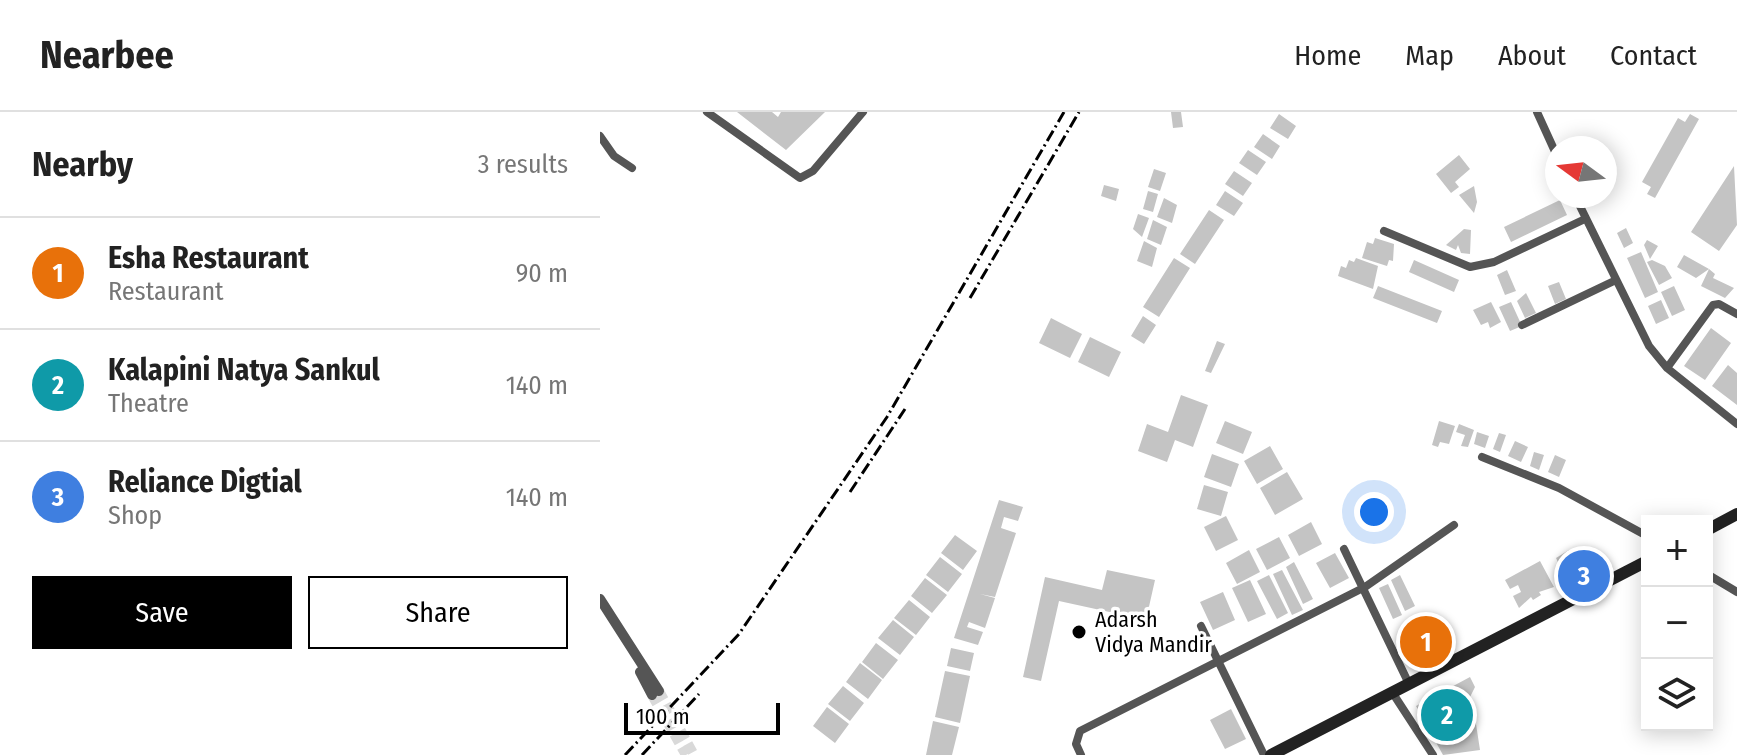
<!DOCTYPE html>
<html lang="en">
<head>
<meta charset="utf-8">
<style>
	:root { --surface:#fff; --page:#f2f2f2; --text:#222; --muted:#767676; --line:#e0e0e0; --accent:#000 }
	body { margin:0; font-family:"Fira Sans Condensed",sans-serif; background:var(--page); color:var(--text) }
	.controls { position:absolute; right:24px; bottom:24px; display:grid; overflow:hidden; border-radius:0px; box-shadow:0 4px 20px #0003 }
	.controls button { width:72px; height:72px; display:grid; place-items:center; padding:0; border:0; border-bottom:2px solid var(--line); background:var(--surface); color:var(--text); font:40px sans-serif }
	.compass { position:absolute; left:945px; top:24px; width:72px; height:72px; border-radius:50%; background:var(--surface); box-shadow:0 4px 20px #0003; rotate:285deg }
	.scale { position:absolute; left:24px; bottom:20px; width:156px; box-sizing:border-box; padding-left:8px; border:4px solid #000; border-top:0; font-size:22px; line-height:28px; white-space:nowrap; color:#000; -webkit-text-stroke:6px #fff; paint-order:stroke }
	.you { position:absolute; left:774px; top:400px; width:28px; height:28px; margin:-20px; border:6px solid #fff; border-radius:50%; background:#1a73e8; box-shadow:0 0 0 12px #1a73e833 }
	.badge { display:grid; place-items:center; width:52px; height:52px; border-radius:50%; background:var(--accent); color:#fff; font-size:26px; font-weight:700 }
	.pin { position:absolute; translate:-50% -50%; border:4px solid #fff; box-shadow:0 2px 8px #0006 }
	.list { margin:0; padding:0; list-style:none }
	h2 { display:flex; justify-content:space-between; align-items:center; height:104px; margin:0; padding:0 32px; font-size:34px }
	h2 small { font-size:26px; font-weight:400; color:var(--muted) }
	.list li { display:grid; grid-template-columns:52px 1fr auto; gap:24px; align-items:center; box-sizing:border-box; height:112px; padding:0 32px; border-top:2px solid var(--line) }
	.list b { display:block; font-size:30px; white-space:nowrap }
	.list p { margin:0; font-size:26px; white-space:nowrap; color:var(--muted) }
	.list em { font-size:26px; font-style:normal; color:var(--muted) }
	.actions { display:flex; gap:16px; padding:24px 32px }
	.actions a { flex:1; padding:18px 0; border:2px solid var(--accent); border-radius:0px; text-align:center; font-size:28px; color:var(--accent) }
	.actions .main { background:var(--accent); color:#fff }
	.icon { flex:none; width:44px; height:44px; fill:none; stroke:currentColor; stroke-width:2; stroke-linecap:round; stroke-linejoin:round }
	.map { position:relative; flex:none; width:1137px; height:643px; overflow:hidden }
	header { display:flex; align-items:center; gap:48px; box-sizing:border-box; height:112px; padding:0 40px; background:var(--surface); border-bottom:2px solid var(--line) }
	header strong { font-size:38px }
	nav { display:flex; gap:44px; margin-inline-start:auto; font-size:28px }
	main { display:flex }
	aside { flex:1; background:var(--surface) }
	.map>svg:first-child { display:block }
</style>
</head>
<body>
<header>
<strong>Nearbee</strong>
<nav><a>Home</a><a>Map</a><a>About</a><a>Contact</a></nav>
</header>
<main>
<aside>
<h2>Nearby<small>3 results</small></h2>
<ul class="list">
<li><span class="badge" style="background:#e8710a">1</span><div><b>Esha Restaurant</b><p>Restaurant</p></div><em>90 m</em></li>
<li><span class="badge" style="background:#0f9aa8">2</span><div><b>Kalapini Natya Sankul</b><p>Theatre</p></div><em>140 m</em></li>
<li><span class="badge" style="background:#3f7fe0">3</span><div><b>Reliance Digtial</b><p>Shop</p></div><em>140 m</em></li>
</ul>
<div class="actions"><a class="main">Save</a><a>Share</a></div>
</aside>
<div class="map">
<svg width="1137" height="643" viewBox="0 0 1137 643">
	<rect width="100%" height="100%" fill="#fff"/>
	<path fill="#c4c4c4" d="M137,0H172L178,5L181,0H225L186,38Z
		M571,0H581L583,15L573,16Z
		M679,2L696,14L688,27L670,16Z
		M1090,2L1099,7L1055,86L1047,82L1051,75L1042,70L1078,6L1085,10Z
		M663,22L680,34L672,47L654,35Z
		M648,38L666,50L657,63L639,51Z
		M859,43L870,57L855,70L859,75L851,81L836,62Z
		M1134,54L1137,113L1119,139L1091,120Z
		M554,57L566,61L560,79L548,75Z
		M634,59L652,71L643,84L625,72Z
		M504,73L519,77L516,89L501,84Z
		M874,74L877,90L874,101L859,83Z
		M548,79L558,82L553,100L543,97Z
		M625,79L643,91L634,104L616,93Z
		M564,86L577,93L572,111L557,105Z
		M960,88L967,103L911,130L904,115Z
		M609,98L624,108L595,152L580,142Z
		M538,102L549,106L542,125L533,117Z
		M553,108L567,115L561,133L547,127Z
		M1026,116L1033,131L1024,136L1017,121Z
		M864,117L871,118L870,142L861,141L858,133L856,138L846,133Z
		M775,126L794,132L793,149L789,148L787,154L762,146L767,130L773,132Z
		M1047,128L1058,134L1050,147L1044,133Z
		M544,129L557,136L552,155L537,149Z
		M1041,140L1058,180L1045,186L1027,146Z
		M1084,143L1109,157L1115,162L1113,166L1134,176L1125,186L1101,174L1109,157L1096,166L1077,155Z
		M574,146L590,156L559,205L543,195Z
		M756,146L778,154L773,177L738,164L741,154L746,156L749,148L754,150Z
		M814,148L859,168L854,180L809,160Z
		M1052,148L1065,154L1072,166L1059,173L1047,150Z
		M907,158L916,179L905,183L897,163Z
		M959,170L966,187L955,192L948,174Z
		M778,174L842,199L837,211L773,186Z
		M1074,174L1085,198L1072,204L1061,180Z
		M926,181L936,201L925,206L917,189Z
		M1061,188L1069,206L1056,212L1048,194Z
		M891,190L901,210L890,216L888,210L881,213L873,198Z
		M911,190L922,214L910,219L899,195Z
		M543,204L556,213L544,232L531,224Z
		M451,206L482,222L470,246L439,231Z
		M1111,216L1131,231L1105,268L1084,254Z
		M490,225L521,240L509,265L478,250Z
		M617,229L625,232L611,261L605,259Z
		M1128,253L1137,261V293L1112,274Z
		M581,283L608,293L593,335L575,328L567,350L538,339L547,312L568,320Z
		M625,309L652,320L643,342L616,331Z
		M839,309L855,314L849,332L840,330L838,335L832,333Z
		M859,312L874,318L868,335L861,334L865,323L856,320Z
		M877,320L889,324L885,336L874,332Z
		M899,321L906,323L900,340L893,337Z
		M915,329L928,335L921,350L908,344Z
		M670,334L683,357L657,372L644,349Z
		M934,340L944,343L939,358L930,354Z
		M612,342L639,352L631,375L604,365Z
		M955,343L966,348L959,365L948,360Z
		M687,360L703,387L675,403L660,376Z
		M604,373L628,380L621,404L597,397Z
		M399,388L423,395L418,409L404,405L401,416L416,421L395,485L380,482L395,486L385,516L369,510L367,515L383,520L378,533L354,526Z
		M626,404L638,428L616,439L604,415Z
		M711,410L722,432L699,444L688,423Z
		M355,423L377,439L363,458L341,441Z
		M679,425L690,446L667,458L656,437Z
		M649,438L660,460L637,472L626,451Z
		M969,438L1013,455L970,475L956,446Z
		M735,441L749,466L730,476L716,451Z
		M340,445L362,462L348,480L326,463Z
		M940,449L954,475L939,480L941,483L933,488L931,485L919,496L913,484L921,480L918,473L910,477L905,468Z
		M694,450L713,487L703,492L686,455Z
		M507,458L555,468L546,508L459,489L441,569L423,565L445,465L502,478Z
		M682,458L703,498L692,503L673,462Z
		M669,463L688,501L677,507L657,469Z
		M800,463L815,494L805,499L791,468Z
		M325,466L347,483L332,501L311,484Z
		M650,468L666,502L648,510L632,476Z
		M788,472L802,503L793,507L779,476Z
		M623,480L635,508L613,518L600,490Z
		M309,488L330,505L316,523L294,506Z
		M293,508L314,525L300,543L278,526Z
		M276,531L298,548L283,567L262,550Z
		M351,536L374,541L370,559L347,554Z
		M260,551L282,568L268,587L246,570Z
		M345,559L370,564L360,611L335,605Z
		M870,565L875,575L868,589L874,599L880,638L843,643L816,594Z
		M243,574L264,591L250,609L228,592Z
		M227,595L249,612L235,631L213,614Z
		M631,597L646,627L625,637L610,608Z
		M333,609L359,615L352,643H326Z"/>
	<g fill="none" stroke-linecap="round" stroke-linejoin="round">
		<path stroke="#d9d9d9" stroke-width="10" stroke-dasharray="10 5" stroke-linecap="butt" d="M59,579L94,643
			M52,583L86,643"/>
		<path stroke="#555" stroke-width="8" d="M107,0L200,66L213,59L263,0
			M937,0L957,44
			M0,24L14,44L32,56
			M975,84L1049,234L1067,256L1137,312
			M784,119L870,155L894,150L985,107
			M922,213L1014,169
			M1067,256L1113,193L1119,192L1137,202
			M882,345L959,376L1047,424
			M744,437L809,572
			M1107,462L1137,480
			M601,514L664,643
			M792,580L833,643
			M481,643L476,632L480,619L765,475L854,413"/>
		<path stroke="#555" stroke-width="10" d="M0,487L59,579
			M40,560L52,583"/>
		<path stroke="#222" stroke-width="12" d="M1107,418L1137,402
			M671,643L1047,449"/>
		<path stroke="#000" stroke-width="3" stroke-dasharray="12 4 2 4" stroke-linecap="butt" d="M370,186L479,0
			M250,380L305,297
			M25,643L139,522L287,305L464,0
			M42,643L99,582"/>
	</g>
	<circle fill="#000" stroke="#fff" stroke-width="3" cx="479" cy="520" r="8"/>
	<g text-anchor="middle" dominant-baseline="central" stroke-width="7" stroke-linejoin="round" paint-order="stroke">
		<g font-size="22" fill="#000" stroke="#fff" text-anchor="start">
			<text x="495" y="507">Adarsh<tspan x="495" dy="25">Vidya Mandir</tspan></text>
		</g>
	</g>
</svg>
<div class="controls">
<button>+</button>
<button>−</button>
<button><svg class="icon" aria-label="layers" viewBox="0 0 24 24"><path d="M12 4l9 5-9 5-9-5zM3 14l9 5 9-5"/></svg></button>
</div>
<svg class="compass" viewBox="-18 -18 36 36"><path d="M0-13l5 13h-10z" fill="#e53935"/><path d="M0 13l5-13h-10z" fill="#767676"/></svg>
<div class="scale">100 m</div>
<div class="you"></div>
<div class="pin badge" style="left:826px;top:530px;background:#e8710a">1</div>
<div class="pin badge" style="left:847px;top:603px;background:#0f9aa8">2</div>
<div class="pin badge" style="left:984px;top:464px;background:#3f7fe0">3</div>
</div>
</main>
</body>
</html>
